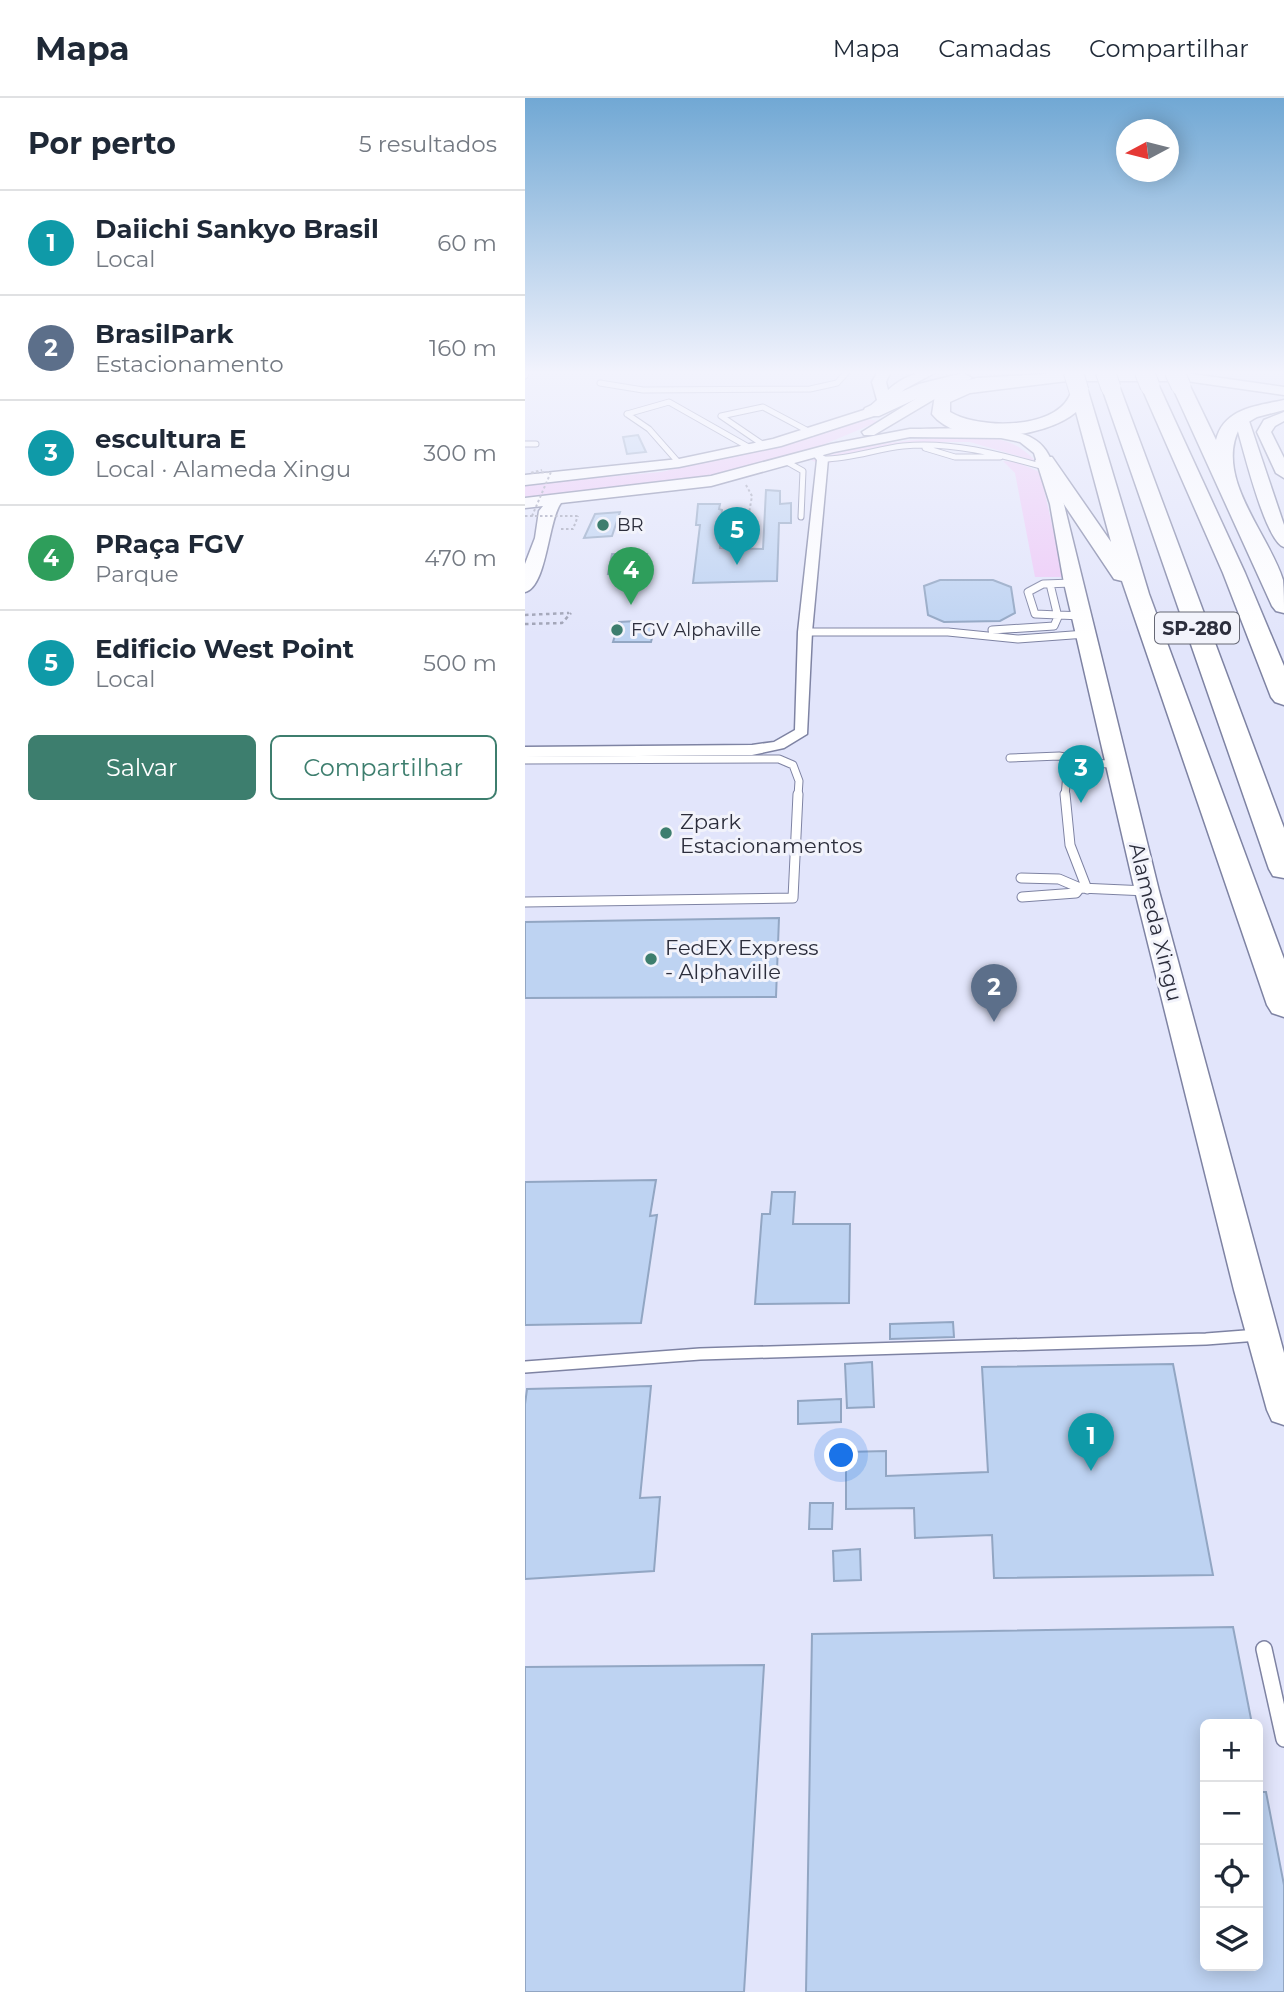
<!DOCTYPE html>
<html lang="pt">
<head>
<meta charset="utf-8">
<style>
	:root { --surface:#fff; --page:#f2f2f3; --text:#1f2937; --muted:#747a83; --line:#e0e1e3; --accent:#3d7e6e }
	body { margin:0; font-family:Montserrat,sans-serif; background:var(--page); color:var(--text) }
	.controls { position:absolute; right:21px; bottom:21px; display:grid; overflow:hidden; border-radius:10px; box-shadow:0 4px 18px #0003 }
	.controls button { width:63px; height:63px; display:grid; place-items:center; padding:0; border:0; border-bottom:2px solid var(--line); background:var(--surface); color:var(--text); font:35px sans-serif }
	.compass { position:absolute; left:591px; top:21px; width:63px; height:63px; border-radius:50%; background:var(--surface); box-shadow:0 4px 18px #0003; rotate:263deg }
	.you { position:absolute; left:317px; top:1358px; width:24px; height:24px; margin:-18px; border:5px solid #fff; border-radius:50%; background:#1a73e8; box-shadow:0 0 0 10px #1a73e833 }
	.badge { display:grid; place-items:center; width:46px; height:46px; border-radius:50%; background:var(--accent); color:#fff; font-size:23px; font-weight:700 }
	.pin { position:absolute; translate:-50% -58px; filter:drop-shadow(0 2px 4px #0008) }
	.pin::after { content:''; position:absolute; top:37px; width:24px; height:21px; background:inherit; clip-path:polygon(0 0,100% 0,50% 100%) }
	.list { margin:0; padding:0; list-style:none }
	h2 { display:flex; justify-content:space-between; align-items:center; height:91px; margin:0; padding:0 28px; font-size:30px }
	h2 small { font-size:23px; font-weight:400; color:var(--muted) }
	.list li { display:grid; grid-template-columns:46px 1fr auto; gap:21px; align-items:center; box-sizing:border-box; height:105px; padding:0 28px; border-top:2px solid var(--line) }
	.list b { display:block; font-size:26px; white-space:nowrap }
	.list p { margin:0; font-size:23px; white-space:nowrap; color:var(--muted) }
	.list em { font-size:23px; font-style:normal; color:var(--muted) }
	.actions { display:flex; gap:14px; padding:21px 28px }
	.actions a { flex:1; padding:16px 0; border:2px solid var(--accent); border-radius:10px; text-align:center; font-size:24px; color:var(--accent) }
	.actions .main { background:var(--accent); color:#fff }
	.icon { flex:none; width:38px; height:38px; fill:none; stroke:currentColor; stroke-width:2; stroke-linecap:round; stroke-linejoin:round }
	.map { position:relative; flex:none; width:759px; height:1894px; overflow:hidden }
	header { display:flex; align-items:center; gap:42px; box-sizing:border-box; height:98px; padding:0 35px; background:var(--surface); border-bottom:2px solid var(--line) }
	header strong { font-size:33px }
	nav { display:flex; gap:38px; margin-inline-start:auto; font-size:24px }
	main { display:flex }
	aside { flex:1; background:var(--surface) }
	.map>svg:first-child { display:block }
</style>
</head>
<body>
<header>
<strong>Mapa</strong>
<nav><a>Mapa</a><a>Camadas</a><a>Compartilhar</a></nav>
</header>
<main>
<aside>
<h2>Por perto<small>5 resultados</small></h2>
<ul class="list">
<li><span class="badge" style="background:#0f9aa8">1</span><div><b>Daiichi Sankyo Brasil</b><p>Local</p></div><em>60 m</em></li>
<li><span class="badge" style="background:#5c6f8a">2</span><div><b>BrasilPark</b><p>Estacionamento</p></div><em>160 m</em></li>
<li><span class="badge" style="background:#0f9aa8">3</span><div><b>escultura E</b><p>Local · Alameda Xingu</p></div><em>300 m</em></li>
<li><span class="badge" style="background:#2e9e5b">4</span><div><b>PRaça FGV</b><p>Parque</p></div><em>470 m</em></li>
<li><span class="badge" style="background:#0f9aa8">5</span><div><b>Edificio West Point</b><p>Local</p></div><em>500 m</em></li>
</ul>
<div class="actions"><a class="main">Salvar</a><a>Compartilhar</a></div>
</aside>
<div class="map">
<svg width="759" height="1894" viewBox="0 0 759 1894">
	<rect width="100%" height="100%" fill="#e2e5fb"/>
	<path fill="#eecaf7" d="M339,321L355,323L276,356L173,380L0,399V386L136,374L272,342Z
		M441,339C469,339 491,341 510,363L445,344H382L297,367L286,362C340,347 386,340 441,339Z
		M478,363L491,364L515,374L539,479H510L490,375Z"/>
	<path fill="#bed3f2" stroke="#92a6c3" stroke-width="2" d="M113,337L121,354L102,356L98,339Z
		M241,392L255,393V406L266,405V425H254L252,483L168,485L175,427H171L173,406H195L194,411L197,412L195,450L238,451Z
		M95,414L87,438L59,440L70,416Z
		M87,456H122L117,476H83Z
		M415,482H468L486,489L490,515L475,523L419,524L403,517L399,488Z
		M112,523L130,528L126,544H88L94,524Z
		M254,820L251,899L0,900V824Z
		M131,1082L125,1118L132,1117L116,1225L0,1227V1084Z
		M247,1094H270L268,1126H325L324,1205L230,1206L237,1116H245Z
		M428,1224L429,1239L365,1241V1226Z
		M347,1264L349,1309L322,1310L320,1266Z
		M648,1266L688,1477L469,1480L467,1437L390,1440L389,1410L321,1411V1354L361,1353V1378L463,1374L457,1269Z
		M126,1288L115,1400L135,1399L129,1473L0,1481V1306L2,1291Z
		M316,1301V1324L273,1326V1303Z
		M285,1405H308L307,1431H284Z
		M335,1451L336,1482L309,1483L308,1453Z
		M708,1529L727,1626H680V1868H733V1694H741L759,1787V1894H281L287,1536Z
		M239,1567L219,1894H0V1569Z"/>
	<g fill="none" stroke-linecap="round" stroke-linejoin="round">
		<g stroke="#7e83a3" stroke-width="7">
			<path id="lane-far4" d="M0,278L2,273
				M75,285L118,292L285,291L312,285L323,273
				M102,316L144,304L227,351
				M102,316L124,331L154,365
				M0,346H11
				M240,348L196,318L238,309L287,335
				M400,350L430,359H475
				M298,361C326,361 351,351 378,348C428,343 476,357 523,370
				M262,364L278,373L276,419"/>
		</g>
		<g stroke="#7e83a3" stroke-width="9">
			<path id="lane-far3" d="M548,485L518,486L503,494L510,516L557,518
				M467,532L529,528L533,519L525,486
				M280,534H423L493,541L561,536
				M485,660L534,658L540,659L543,665
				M0,662L254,661L268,667L274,683L273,698
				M540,698L543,665L592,666"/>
		</g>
		<g stroke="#7e83a3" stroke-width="11">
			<path id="lane-far2" d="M540,696L545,747L562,791
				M496,780L534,781L555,790L622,793
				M497,799L551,795L555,790
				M0,804L268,800L273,696"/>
		</g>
		<g stroke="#7e83a3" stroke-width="14">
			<path id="lane-far1" d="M0,1269L175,1256L681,1241L733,1237"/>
		</g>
		<g stroke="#7e83a3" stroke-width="18">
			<path id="lane" d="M739,1551L759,1641"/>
		</g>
		<g stroke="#7e83a3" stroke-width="3">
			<path id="street" d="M291,352L303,361L287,534L282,636L259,650L227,657L0,659V649L227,647L249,644L270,632L273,534L292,362L286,355Z"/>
		</g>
		<g stroke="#7e83a3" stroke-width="3">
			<path id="secondary" d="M353,273H366L361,284L363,292C377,279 394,272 413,273L380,291L352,317L256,348L154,369L0,387V377L154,361L248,341L342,311L352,302L347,284Z
				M536,275H661L759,289V297L661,283H536L452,288L418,296L349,337H339L337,334L408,290L452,280Z
				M721,314L728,318L724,323L759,427V449C740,444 717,345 710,323L716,315Z
				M759,314V323L750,328L746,334L759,360V380L751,375L732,334L739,322Z
				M385,331C413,331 485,326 507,340C520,347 524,357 530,370L634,793L759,1255V1327L747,1323L742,1312L709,1192L610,793L539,485L525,406L509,355L495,344L476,340L385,339L309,354L186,388L36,405C23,422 22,489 0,494V466L10,440L14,413L18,408L0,410V400L186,378L306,346Z"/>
		</g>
		<g stroke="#7e83a3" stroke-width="3">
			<path id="highway" d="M536,274L545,279L542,283L445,295L425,304V314C453,331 527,332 544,299C546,296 546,292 548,289H560L563,293L624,496L759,861V919L747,915L742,907L597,483L589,481L510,363L513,359H527L586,444L551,314C521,340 434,351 407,316L410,297L435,286L406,294L354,318H340L338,314L340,310L394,286L438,275L447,280L436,286Z
				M625,283L634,288L720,475L759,568V607L750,604L746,599L698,475L616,288Z
				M656,283L665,288L691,342C699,310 731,308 759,302V312L732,319L715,329C688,379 744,436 758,482C759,492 759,505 759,515L751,513L747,508L647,288Z
				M586,285L595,290L759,730V780L748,778L744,771L577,290Z"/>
		</g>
		<path stroke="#9fa2b5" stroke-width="2" stroke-dasharray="2.5 2.5" stroke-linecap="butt" d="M221,387L227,398L221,432
			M36,431H48L53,418"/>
		<path stroke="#9fa2b5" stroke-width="2.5" stroke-dasharray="3.5 3.5" stroke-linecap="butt" d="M0,517L44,515
			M0,526L37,525L46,515"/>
		<use href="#lane-far4" stroke="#fff" stroke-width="5"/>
		<use href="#lane-far3" stroke="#fff" stroke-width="7"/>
		<use href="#lane-far2" stroke="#fff" stroke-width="9"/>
		<use href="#lane-far1" stroke="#fff" stroke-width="11"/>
		<use href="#lane" stroke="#fff" stroke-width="15"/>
		<use href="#street" fill="#fff" fill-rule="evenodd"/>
		<use href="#secondary" fill="#fff" fill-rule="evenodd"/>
		<use href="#highway" fill="#fff" fill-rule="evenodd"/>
		<g stroke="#7e83a3" stroke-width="21" stroke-linecap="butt">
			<path id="highway-bridge" d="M548,273L554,293
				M580,273L586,290
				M619,273L625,288
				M649,273L656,288"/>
		</g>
		<path stroke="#9fa2b5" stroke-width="2" stroke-dasharray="2.5 2.5" stroke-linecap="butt" d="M0,418H53
			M7,418L26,374L5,375L17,372"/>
		<use href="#highway-bridge" stroke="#fff" stroke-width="19"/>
	</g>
	<linearGradient id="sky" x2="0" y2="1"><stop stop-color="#71a8d4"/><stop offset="0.51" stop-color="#f2f3fd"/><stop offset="1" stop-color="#f2f3fd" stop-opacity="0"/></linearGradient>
	<rect width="759" height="538" fill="url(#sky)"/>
	<g fill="#3d7e6e" stroke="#f2f3fb" stroke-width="2.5">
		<circle cx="78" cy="427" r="7"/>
		<circle cx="92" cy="532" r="7"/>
		<circle cx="141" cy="735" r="7"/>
		<circle cx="126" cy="861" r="7"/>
	</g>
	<g text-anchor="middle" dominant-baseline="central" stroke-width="6" stroke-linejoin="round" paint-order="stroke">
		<g font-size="18" fill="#2c2e3c" stroke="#f2f3fb" text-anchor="start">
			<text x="92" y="427">BR</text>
			<text x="106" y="532">FGV Alphaville</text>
		</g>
		<rect fill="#f2f3fb" stroke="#676975" stroke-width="2" x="630" y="514.5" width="84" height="31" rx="5"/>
		<g font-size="19" font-weight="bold" fill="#2c2e3c">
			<text x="672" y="530">SP-280</text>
		</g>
		<g font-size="21" fill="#2c2e3c" stroke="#f2f3fb" text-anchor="start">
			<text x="155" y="723">Zpark<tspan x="155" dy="24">Estacionamentos</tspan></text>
			<text x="140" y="849">FedEX Express<tspan x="140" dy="24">- Alphaville</tspan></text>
		</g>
		<g font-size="21" fill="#2c2e3c" stroke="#f2f3fb">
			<text transform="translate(631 824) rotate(76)">Alameda Xingu</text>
		</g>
	</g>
</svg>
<div class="controls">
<button>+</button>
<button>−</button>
<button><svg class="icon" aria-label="locate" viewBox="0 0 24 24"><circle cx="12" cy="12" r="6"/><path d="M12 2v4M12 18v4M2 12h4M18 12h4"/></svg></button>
<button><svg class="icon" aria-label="layers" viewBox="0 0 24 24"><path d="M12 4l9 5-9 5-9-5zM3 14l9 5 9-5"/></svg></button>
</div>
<svg class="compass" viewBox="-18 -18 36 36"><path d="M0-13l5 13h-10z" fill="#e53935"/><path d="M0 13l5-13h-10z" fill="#747a83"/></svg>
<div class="you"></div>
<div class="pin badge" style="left:566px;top:1373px;background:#0f9aa8">1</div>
<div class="pin badge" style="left:469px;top:924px;background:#5c6f8a">2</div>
<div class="pin badge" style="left:556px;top:705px;background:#0f9aa8">3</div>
<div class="pin badge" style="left:106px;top:507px;background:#2e9e5b">4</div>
<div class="pin badge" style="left:212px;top:467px;background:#0f9aa8">5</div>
</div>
</main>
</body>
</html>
